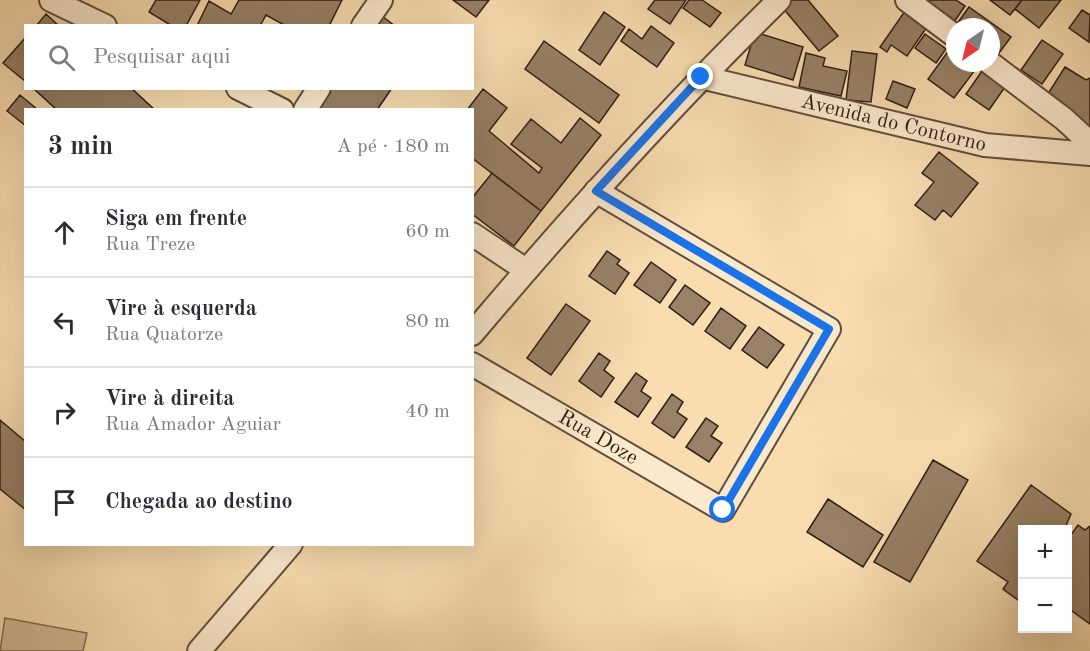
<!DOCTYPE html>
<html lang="pt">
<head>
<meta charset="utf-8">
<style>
	:root { --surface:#fff; --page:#f2f2f3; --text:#2b2b33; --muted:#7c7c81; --line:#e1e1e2 }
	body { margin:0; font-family:"Old Standard TT",serif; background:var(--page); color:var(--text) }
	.controls { position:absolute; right:18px; bottom:18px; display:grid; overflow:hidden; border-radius:0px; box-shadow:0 6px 24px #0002 }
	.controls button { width:54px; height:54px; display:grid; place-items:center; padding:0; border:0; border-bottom:2px solid var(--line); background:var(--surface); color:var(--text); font:30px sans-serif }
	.compass { position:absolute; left:946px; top:18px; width:54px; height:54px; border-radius:50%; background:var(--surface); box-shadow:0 6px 24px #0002; rotate:215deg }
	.stop { position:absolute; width:18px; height:18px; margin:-14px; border:4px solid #1a73e8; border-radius:50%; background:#fff }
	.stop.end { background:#1a73e8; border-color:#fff; box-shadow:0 2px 6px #0008 }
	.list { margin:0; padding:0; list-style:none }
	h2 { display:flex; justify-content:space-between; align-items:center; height:78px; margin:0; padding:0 24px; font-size:26px }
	h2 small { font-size:20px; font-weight:400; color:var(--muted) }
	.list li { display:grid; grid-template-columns:39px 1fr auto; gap:18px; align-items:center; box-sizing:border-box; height:90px; padding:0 24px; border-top:2px solid var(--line) }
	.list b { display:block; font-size:22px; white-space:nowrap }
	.list p { margin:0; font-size:20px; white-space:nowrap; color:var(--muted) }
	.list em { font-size:20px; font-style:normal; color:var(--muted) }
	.icon { flex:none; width:33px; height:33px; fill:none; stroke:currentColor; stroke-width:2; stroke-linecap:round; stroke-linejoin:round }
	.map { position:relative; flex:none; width:1090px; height:651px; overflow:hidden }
	.search { position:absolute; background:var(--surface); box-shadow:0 6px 24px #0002; left:24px; top:24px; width:450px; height:66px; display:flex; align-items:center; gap:15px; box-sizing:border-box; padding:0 21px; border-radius:0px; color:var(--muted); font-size:22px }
	.panel { position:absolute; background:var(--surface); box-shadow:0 6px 24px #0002; left:24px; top:108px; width:450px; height:438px; border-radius:0px }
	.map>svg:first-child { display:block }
</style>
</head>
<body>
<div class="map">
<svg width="1090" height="651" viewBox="0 0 1090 651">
	<rect width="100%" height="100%" fill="#f9ddb1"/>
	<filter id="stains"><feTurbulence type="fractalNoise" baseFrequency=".00333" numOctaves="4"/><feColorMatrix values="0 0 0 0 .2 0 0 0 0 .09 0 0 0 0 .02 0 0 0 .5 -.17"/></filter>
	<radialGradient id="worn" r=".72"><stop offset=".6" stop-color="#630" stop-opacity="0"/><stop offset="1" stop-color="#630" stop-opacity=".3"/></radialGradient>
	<path fill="#d7bc96" stroke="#836c56" stroke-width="1.5" d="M5,618L87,633L83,651H0Z"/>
	<path fill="#988166" stroke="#2f1d15" stroke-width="1.5" d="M156,0H200L186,26H172L149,12Z
		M239,0H342L329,26H286L266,15L260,26H197L209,1L231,14Z
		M453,0H489L476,17Z
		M655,0H686L670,24L648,9Z
		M689,0H702L721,13L710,27L683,8Z
		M790,0H808L838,36L819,51L782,7Z
		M917,0H956L965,6L952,25Z
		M990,0H1022L1010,15Z
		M1022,0H1061L1039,28L1015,9Z
		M969,7L1011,37L996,57L991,54V27L954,28Z
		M1082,10L1090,15L1089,42L1069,28Z
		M905,11L927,27L907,56L891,45L887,52L880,47Z
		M604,12L625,27L600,65L579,50Z
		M46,14L59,26H36Z
		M382,16L395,26H375Z
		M651,26L674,43L657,67L621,41L629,29L642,39Z
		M755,32L803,47L793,80L745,65Z
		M925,34L946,49L936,63L915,48Z
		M26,37V82L3,63Z
		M1042,40L1063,54L1042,84L1021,70Z
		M544,41L619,95L599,123L525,69Z
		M949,50L955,55V63H966L975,70L954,98L928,79Z
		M852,51L877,54L871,102L846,100Z
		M806,53L825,58L823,66L847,71L841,96L799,87Z
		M1065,67L1086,80L1090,78V129L1044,100Z
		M982,71L1005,87L989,110L966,94Z
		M893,81L915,89L907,108L886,99Z
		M33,88H131L155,110H57Z
		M329,88H392L377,110H318Z
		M483,89L507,108L489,131L539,173L542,168L511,144L531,119L561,143L580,118L601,135L541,211L472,158V110H467Z
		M20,95L38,110H26V126L7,111Z
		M939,152L978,183L951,217L943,210L935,220L915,205L934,182L922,173Z
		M492,173L541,211L514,246L472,214V198Z
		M607,251L620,260L617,264L629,273L615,294L589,276Z
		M651,262L676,280L660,303L634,285Z
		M685,285L710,303L693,325L669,307Z
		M566,304L590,321L551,375L527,358Z
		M721,308L746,326L730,349L705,331Z
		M759,327L784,345L767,368L742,350Z
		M599,353L610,361L604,370L614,378L601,397L579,381Z
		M636,373L647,381L641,391L651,398L638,417L615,402Z
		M672,394L683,402L677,412L687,419L674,438L652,423Z
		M706,418L718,426L711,436L722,443L709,462L686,447Z
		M0,420L26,442V510L0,489Z
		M933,460L968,480L910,582L874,562Z
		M1031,485L1071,514L1064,530H1022V603L1003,589L1008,582L977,561Z
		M828,499L883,535L863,567L807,532Z
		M1078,525L1085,530L1090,526V624L1068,608V539Z"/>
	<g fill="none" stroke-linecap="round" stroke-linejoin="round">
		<g stroke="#624d3c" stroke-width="26">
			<g id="minor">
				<path d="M51,0L105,26"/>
				<path d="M907,0L955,36"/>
				<path d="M363,26L381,0"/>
				<path d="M990,63L1064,119L1090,143"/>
				<path id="s1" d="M701,77L985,145L1090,154"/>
				<path d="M238,88L282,110"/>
				<path d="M305,110L319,88"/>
				<path d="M472,234L526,270"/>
				<path d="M472,334C570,218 671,106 779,0"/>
				<path id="s2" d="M472,364L723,510L829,329L596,191"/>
				<path d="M199,651L291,544"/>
			</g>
		</g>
		<use href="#minor" stroke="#fbe9cc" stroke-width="22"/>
	</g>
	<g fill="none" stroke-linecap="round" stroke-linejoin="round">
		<path stroke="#1a73e8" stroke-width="8" d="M701,77L596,191L829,329L723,510"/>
	</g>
	<g text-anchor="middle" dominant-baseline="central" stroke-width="4.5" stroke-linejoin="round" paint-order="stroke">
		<g font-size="21" fill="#2f1d15" stroke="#fbe9cc">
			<text stroke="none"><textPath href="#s1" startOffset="198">Avenida do Contorno</textPath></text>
			<text stroke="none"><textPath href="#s2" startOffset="146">Rua Doze</textPath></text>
		</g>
	</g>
	<rect width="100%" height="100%" filter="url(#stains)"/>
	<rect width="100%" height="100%" fill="url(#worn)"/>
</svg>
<div class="controls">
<button>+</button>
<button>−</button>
</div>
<svg class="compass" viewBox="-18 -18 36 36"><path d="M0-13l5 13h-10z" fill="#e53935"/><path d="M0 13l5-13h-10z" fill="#7c7c81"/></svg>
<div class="stop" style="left:723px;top:510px"></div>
<div class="stop end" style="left:701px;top:77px"></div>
<div class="search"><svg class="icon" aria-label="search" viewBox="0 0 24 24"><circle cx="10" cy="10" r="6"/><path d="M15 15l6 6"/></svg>Pesquisar aqui</div>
<section class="panel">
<h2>3 min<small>A pé · 180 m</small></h2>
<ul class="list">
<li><svg class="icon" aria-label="ahead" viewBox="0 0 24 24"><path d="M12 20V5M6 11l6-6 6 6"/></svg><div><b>Siga em frente</b><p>Rua Treze</p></div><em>60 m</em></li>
<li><svg class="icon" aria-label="left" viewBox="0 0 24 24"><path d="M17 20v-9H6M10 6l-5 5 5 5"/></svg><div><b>Vire à esquerda</b><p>Rua Quatorze</p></div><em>80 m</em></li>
<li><svg class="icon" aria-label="right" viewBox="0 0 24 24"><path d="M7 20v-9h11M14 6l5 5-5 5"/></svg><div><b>Vire à direita</b><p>Rua Amador Aguiar</p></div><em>40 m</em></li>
<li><svg class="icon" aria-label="arrive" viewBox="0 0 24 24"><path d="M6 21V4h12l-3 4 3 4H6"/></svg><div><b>Chegada ao destino</b></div></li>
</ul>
</section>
</div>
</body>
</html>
